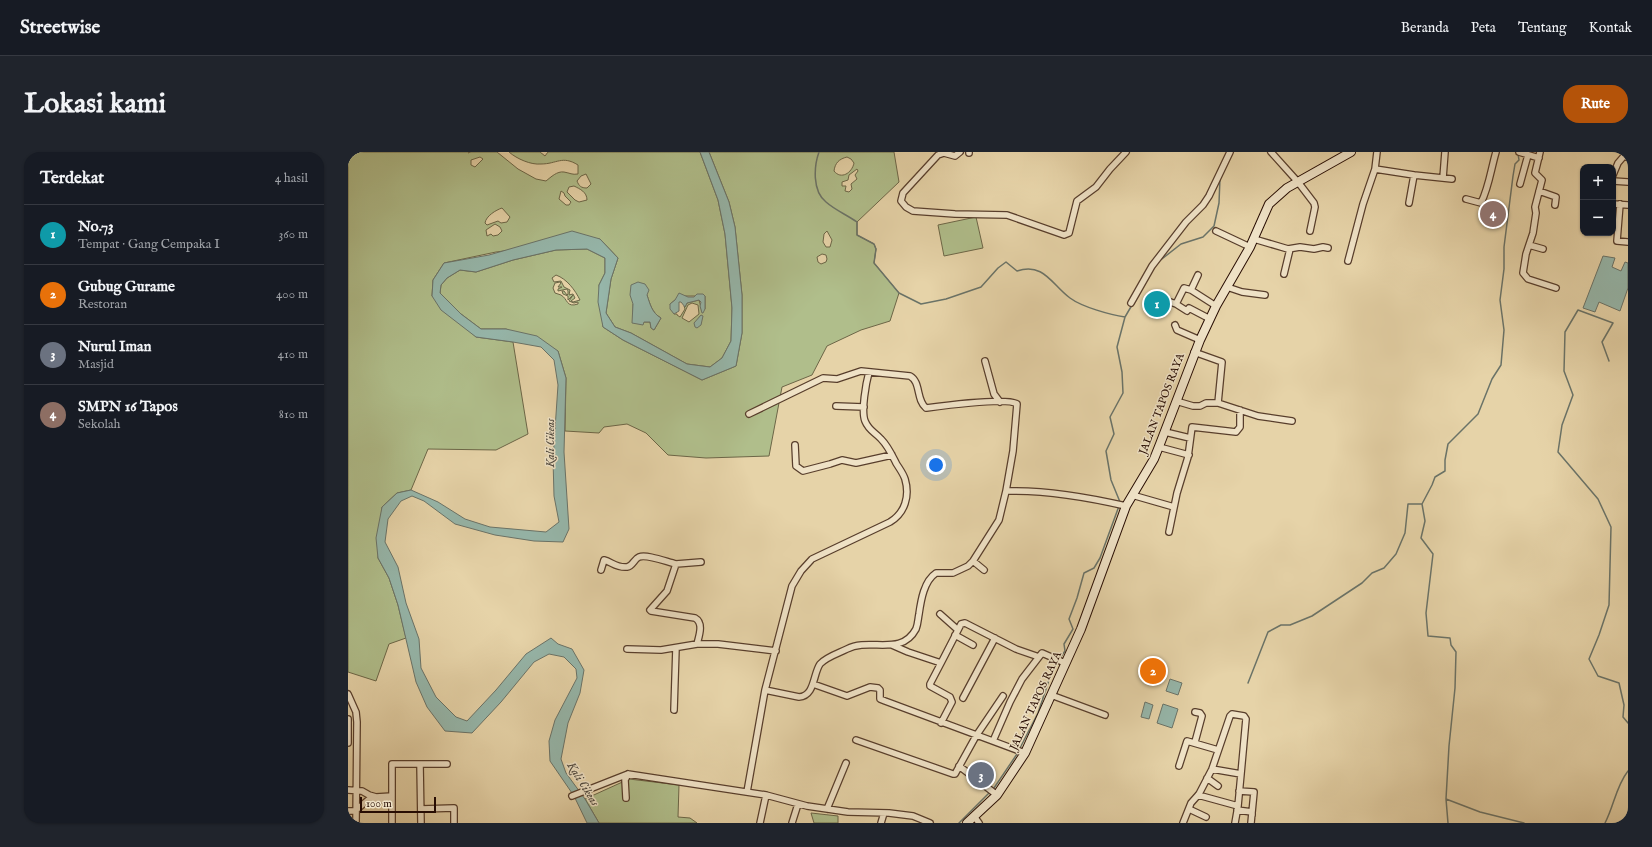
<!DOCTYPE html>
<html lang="id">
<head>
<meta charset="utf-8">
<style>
	:root { --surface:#171b24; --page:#20242c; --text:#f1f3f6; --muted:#9ea1a6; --line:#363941; --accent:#b45309 }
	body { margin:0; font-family:"IM FELL English",serif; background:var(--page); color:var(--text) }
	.controls { position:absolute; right:12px; top:12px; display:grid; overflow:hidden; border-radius:8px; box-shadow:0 1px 3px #0004 }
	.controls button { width:36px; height:36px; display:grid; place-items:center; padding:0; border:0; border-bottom:1px solid var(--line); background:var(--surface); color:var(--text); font:20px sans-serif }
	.scale { position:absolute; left:12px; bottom:10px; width:76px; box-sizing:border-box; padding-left:4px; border:2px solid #280d03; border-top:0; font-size:11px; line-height:14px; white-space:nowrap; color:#280d03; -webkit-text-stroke:3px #efe2c6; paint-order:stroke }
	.you { position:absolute; left:588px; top:313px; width:14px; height:14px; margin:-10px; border:3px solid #fff; border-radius:50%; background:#1a73e8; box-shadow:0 0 0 6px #1a73e833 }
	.badge { display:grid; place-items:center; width:26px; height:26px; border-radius:50%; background:var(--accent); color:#fff; font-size:13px; font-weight:700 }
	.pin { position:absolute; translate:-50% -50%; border:2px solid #fff; box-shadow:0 1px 4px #0006 }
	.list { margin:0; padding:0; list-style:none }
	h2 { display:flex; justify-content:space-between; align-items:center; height:52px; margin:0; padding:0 16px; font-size:17px }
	h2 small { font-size:13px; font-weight:400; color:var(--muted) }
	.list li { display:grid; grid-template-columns:26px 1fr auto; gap:12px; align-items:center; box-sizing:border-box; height:60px; padding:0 16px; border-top:1px solid var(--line) }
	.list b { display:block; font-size:15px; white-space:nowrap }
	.list p { margin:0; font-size:13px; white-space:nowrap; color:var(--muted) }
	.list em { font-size:13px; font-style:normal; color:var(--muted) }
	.map { position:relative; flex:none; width:1280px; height:671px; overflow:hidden; border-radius:16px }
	header { display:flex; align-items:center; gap:24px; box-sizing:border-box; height:56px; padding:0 20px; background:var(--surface); border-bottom:1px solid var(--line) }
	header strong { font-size:19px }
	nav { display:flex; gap:22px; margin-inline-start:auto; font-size:14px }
	.intro { display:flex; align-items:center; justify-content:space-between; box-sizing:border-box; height:96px; padding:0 24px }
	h1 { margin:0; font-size:28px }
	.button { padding:10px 18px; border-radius:16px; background:var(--accent); color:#fff; font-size:14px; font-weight:700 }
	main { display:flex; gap:24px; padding:0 24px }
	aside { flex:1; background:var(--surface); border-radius:16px; box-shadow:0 1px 3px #0004 }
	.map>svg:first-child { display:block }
</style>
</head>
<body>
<header>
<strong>Streetwise</strong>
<nav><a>Beranda</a><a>Peta</a><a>Tentang</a><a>Kontak</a></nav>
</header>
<div class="intro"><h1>Lokasi kami</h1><a class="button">Rute</a></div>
<main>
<aside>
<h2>Terdekat<small>4 hasil</small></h2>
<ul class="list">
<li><span class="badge" style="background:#0f9aa8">1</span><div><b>No.73</b><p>Tempat · Gang Cempaka I</p></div><em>360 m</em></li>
<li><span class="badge" style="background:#e8710a">2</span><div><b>Gubug Gurame</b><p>Restoran</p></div><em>400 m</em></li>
<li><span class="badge" style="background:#6b7280">3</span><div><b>Nurul Iman</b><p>Masjid</p></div><em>410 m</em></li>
<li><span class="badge" style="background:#8d6e63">4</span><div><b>SMPN 16 Tapos</b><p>Sekolah</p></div><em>810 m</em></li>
</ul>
</aside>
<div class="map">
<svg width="1280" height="671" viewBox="0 0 1280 671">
	<rect width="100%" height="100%" fill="#e6d3a8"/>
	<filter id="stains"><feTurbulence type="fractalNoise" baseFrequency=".005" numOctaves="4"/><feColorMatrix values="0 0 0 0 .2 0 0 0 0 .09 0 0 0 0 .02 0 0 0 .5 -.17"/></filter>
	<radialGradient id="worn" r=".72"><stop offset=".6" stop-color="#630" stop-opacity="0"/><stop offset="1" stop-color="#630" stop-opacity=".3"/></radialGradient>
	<path fill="#b0be8b" stroke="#6c6647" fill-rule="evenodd" d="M0,0H121L120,1L123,0H149L170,17L188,27L198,29C203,25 209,19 216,20C222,21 224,23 230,22V13C214,3 209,12 193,12C183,13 169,7 161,0H192L197,4L200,0H352L370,48L377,82L384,156L383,189L374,206L362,215L339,212L283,181L267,175L258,161L263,127L270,106L252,87L148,100L96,111L85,128L84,144L128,185L165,190L180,282L148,298L80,297L63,338L49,341L34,355L30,406L41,426L50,453L58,486L41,492L28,529L0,520ZM132,5L135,7L127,15L123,13V8ZM238,22L243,32L239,36C233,36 231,34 229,29L233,24ZM226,34C232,37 239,40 239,48L231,50L227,48L219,40L221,35ZM213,39L216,41L217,44L223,50L221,53H218L211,47ZM154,56L162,65L159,70L153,71L150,69L139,73L137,71C138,64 148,58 154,56ZM147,72L152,75L154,79L150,83L145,84L143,82L139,84L138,78ZM299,143C302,152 304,161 313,166L306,178L303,176L302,170H296L285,160V152ZM337,144H357V157L354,159L351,148L339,151L337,155L336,154L337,157L332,165L329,163V162H326L322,152L327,148ZM344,151L350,153L351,162L341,170L334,166L340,153Z
		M361,0H546L551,30L509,70V83L526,92L528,97L526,111L551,141L542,169L513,178L479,194L464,223L434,235L421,304L358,306L320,303L298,281L279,272L256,275L251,281L217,279L218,226L210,199L158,177H133L113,162L92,141L93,133L99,126L112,118L128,120L165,108L208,98L239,97L257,106V121L251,133L255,175L275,188L354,228L388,214L394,181V143L387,75L381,50ZM499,5L503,7L506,11C504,21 493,28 486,19C487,11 491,7 499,5ZM509,17L510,19L507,23L509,27L503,32L504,37L501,40L497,39L498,34H494V30L500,28L501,23ZM479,79L484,88L482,95H478L475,90L476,82ZM474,102L478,103L479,107L478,110L473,112L470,110L469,105ZM208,123C219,127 227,138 232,148L225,150L223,149L227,146L225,142L221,143L222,138L216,135L213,129L206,130L204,126ZM212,130L213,131L210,135H214L210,137V139L219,137L220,139V142L219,143L216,139H214L215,142L220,144V148L225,143L221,149L226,151L230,150V152C218,156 220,147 213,143C211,142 209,142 207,141L205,136L207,131Z
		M628,65L635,96L596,104L590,73Z
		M281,627L331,633L330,665L342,666L349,671H251L237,647Z
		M463,661L490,664V671H466Z"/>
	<path fill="#96b7ab" stroke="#6a7368" d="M352,0H361L381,50L387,75L394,143V181L388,214L354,228L275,188L255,175L250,150L251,133L257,121V106L239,97L208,98L165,108L128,120L112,118L99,126L93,133L92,141L113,162L133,177H158L189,184L210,199L218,226L216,300L221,377L215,390L186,389L147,383L107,372L76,349L64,344L53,349L40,367L37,390L50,415L58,451L71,487L73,516L88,545L108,565L119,569L148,538L178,502L203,486L210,492L224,497L236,518L232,541L220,571L213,607L218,621L237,647L251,671H239L226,644L202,609L201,589L207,568L229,526L228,517L216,505L201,502L186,510L153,550L124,581L97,579L79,555L68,530L50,453L41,426L30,406L28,386L34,355L49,341L63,338L90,350L117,367L142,375L198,380L211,370L206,344L205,307L210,233L206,208L193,195L165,190L128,185L93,158L84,144L85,128L96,111L141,103L224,79L252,87L270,106L263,127L258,161L267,175L283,181L339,212L362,215L374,206L383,189L384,156L377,82L370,48Z
		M1255,104L1267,106L1264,115L1273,119L1277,110L1280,111V136L1272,159L1251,150L1247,160L1235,156Z
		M290,130L297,132L301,138L299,143C302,152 304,161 313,166L306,178L303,176L302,170H296L295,173L284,171L285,152L282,143L283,133Z
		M331,141L340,145H346L349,142H355L357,144V157L355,161H354L352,154L353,150L351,148L339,151L337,155L333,150H331V159L326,162L322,157V152L327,148Z
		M353,163L355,164L353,173L349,176L347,175L346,171Z
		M822,527L834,531L830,543L818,539Z
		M797,550L805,553L801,567L793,565Z
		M815,552L830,557L824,576L809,571Z"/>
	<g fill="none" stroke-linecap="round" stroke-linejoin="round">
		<path stroke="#6a7368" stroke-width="1.5" d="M471,0C466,14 464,39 478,50C487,58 499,63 509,70V83L526,92L528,97L526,111L551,141L573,152L598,147L633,135L650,116L658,110L669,119C696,110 704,133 722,146C734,155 763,163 777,165
			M810,110L833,92L855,85L866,74L871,51L872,26
			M1261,209L1254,190L1265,171L1230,158L1217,180L1216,219L1225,243L1214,273L1210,300L1250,347L1263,375L1261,453L1251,483L1241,507L1250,524L1271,531L1276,553L1275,565L1280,571
			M772,350L763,328L758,299L766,282L762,265L775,241L774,220L769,195L777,165L784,153
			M1074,352L1077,369L1073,386L1085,402L1078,461L1080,484L1102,486L1103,493L1108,500L1107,536L1101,594L1098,647L1100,671
			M712,506L717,499L716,492L725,477L721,467L729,446L736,421L746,416L752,406L771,354
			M900,531L920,480L933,473H942L964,464L1014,431L1024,421L1036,416L1048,402L1057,381L1060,352H1074L1084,333L1087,325L1097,319V308L1100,292L1130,262L1144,227L1153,213L1156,178L1152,148L1156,117V95L1165,24L1167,12L1171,8L1170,2
			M672,596L690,561L705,516L710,509
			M646,636L669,602
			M1098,647L1132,660L1176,671
			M611,671L642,640
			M1257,671C1266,654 1268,634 1280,619"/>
		<g stroke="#583e2c" stroke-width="8">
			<path id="street" d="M612,0L607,4L596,1L590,3L555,41L553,49L558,55L565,59L607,62L659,63L716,83L721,81L729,49L748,35L762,17L778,0
				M923,0L950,30L966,51L967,55L962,79
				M1171,0L1191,6
				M1192,0L1187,21L1194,28L1187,55L1188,61L1185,81L1178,102L1175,121L1180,127L1208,136
				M621,1V0
				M1027,17L1066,23L1104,27
				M1265,23L1270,11L1276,4L1280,5
				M1095,26L1097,0
				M1265,29L1280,30
				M1172,32L1180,3
				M1191,39L1208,45L1207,53
				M1118,47L1133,51C1141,35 1143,17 1148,0
				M1061,51L1066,23
				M1265,52L1280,53
				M1272,52L1269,89L1280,90
				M868,79L902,95
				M906,87L940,97L952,95L966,97L975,95L980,96
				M1181,93L1195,97
				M1000,109L1015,52L1027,17L1029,0
				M936,122L942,97
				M850,123L843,138L868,154
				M879,135L894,140L917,143
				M814,147L828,152L839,159L841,156L862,167
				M783,151L804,114L838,70L855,53L861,44L882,0
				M828,152L836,136L843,138
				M827,173L829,178L852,188
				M846,200L874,210L870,251
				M637,209L646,242L652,250
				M828,249L845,254H852L858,251H870L910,264L944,269
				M488,254L516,255
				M401,262L475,226L489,227L513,219L562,224C573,230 568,248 578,256C593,254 660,245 669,252L665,299L658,339C698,338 739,345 778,354
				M817,280L842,286
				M447,293L448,314L455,319L482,312L494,308L508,311L544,303
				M811,295L841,303
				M784,343L826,355
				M821,380L829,341L840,305L844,275L888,280L892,275V258
				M625,409L636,418
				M253,418L256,408C264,410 268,416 279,415C285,414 286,407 291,405C299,402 319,410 328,412
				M610,478L613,472L617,471L668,497L691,505
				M607,483L625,493
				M349,492C351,484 356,471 347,466L303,459L302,458L319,439L328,412L353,410
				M544,493L560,500L593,511L610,478L592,462
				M279,497L313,498L349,492H370L428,499
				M593,511L582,532V534L602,545L604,550L593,571
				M465,532L499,544L522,535L530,536L532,538V547L537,549L677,601
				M417,538L451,545C467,544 465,522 472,512C478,505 491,501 499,497C522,485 553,505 568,477C570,472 570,467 571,462C573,448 576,429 588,421H605L620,414L625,409L651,368L658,339
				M0,542L8,560L9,570L8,671
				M703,543L757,563
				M615,546L647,486
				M326,558L328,496
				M847,560L852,561L854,564L847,590
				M0,567V591
				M508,588L605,622H607L628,584L655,544
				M645,589L662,550L674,527L694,501L717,511
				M72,612L73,671
				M611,614L649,643
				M831,614L839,589L870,598
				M859,626L870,634
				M0,638L14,639L21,643L28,645L44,644
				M891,639L906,640L903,671
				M399,640L417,538L444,434L453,419L464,407L542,370C557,361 562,344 557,327C555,321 551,316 548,311C544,303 540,294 533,287C527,280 521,279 517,269C513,259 518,231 521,220
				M850,643L890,654L887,671
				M224,644L280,622L418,643L459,654L500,660L541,661L565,664L582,671
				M278,646L277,628L280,622
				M890,654L893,622
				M73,657L106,656V671
				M479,657L498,611
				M841,657L858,665
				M889,658L904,660V663
				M0,659H7L20,648H44
				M626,664L631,671
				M44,671V612H99
				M412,671L418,643
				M444,671L450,652
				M533,671L536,661
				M835,671L843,651L851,642L864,617L882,564L884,562L896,564L898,567L893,622L864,617"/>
		</g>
		<g stroke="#280d03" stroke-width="10">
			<path id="secondary" d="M619,671L649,643L677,601L733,477L778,354L806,307L812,292L852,188L868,154L902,95L921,52L939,36L1003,0"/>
		</g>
		<use href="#street" stroke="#efe2c6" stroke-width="5.5"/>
		<use href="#secondary" stroke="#efe2c6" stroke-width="8"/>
	</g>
	<g text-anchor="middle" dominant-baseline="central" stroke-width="3" stroke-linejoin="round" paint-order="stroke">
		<g font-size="11" fill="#280d03" stroke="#efe2c6">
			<text transform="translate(814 252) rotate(-69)">JALAN TAPOS RAYA</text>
			<text transform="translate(688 549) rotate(-65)">JALAN TAPOS RAYA</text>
		</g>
		<g font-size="12" font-style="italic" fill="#4e483e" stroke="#efe2c6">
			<text transform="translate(202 291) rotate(-90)">Kali Cikeas</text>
			<text transform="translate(235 632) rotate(58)">Kali Cikeas</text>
		</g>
	</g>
	<rect width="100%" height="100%" filter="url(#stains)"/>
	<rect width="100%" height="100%" fill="url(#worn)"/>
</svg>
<div class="controls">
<button>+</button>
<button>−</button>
</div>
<div class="scale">100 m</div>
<div class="you"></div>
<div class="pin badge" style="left:809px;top:152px;background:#0f9aa8">1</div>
<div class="pin badge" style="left:805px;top:519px;background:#e8710a">2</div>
<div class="pin badge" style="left:633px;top:623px;background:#6b7280">3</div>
<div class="pin badge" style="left:1145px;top:62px;background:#8d6e63">4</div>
</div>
</main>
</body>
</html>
